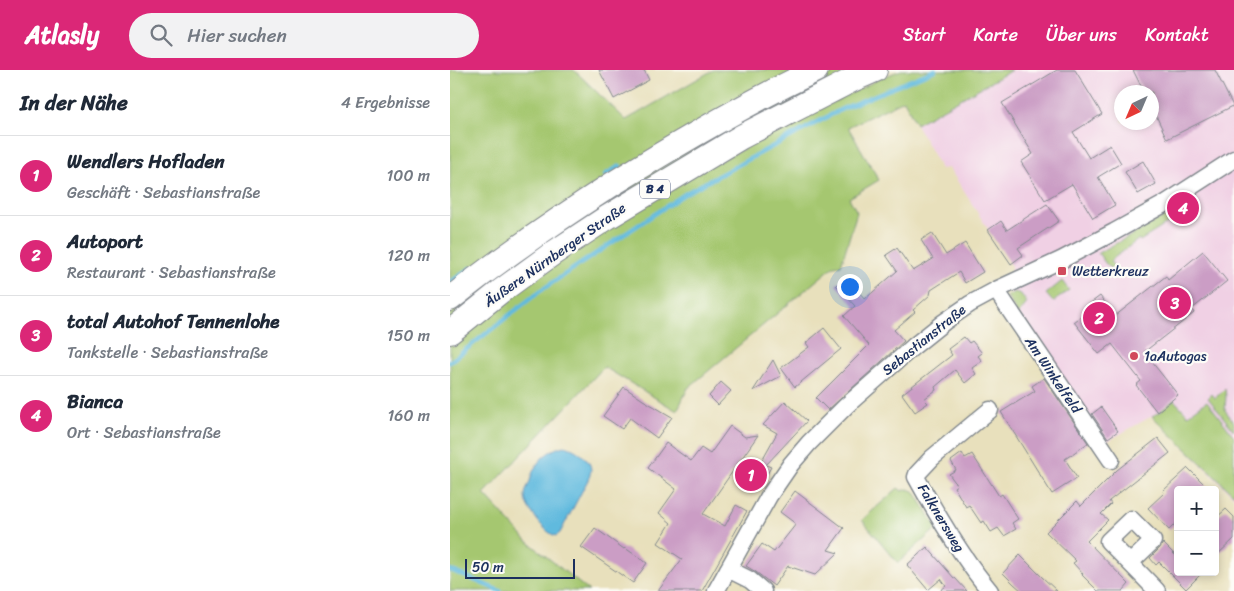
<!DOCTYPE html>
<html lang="de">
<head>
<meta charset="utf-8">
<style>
	:root { --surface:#fff; --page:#f2f2f3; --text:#1f2937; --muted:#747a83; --line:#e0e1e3; --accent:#db2777 }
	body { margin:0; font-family:Sriracha,sans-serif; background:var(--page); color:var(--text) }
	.controls { position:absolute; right:15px; bottom:15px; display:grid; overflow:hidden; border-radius:5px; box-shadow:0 2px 8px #0003 }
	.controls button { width:45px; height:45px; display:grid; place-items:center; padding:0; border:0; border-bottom:1px solid var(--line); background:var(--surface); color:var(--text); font:25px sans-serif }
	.compass { position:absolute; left:664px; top:15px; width:45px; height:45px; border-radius:50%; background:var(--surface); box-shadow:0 2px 8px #0003; rotate:224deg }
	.scale { position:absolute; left:15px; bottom:12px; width:110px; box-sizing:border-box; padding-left:5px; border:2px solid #1b2f5e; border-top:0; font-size:14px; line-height:18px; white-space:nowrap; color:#1b2f5e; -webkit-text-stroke:4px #fdfcf7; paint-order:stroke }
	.you { position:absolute; left:399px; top:216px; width:18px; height:18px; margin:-12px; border:4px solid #fff; border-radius:50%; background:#1a73e8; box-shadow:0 0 0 8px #1a73e833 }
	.badge { display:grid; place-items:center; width:32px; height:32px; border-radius:50%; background:var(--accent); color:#fff; font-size:16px; font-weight:700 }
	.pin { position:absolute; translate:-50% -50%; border:2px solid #fff; box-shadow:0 1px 5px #0006 }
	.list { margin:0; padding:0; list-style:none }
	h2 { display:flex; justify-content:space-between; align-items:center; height:65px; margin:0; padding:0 20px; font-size:21px }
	h2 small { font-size:16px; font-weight:400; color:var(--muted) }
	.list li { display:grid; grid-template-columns:32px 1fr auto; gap:15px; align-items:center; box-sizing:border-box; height:80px; padding:0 20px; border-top:1px solid var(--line) }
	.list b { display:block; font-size:19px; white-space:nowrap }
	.list p { margin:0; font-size:16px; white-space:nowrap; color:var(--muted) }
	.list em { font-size:16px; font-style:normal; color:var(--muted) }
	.icon { flex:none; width:28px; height:28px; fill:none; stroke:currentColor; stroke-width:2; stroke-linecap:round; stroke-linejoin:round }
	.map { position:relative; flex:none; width:784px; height:521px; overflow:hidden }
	header { display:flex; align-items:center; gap:30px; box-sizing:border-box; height:70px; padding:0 25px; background:var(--accent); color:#fff }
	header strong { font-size:24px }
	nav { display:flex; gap:28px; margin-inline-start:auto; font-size:18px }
	.search { width:350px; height:45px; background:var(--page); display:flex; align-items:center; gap:12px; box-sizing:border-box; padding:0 18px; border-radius:28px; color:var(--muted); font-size:19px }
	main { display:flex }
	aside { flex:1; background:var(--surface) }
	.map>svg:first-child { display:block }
</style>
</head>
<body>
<header>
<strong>Atlasly</strong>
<div class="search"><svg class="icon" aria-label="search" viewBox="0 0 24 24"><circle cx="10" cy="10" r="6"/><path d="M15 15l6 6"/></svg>Hier suchen</div>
<nav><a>Start</a><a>Karte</a><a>Über uns</a><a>Kontakt</a></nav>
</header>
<main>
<aside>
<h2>In der Nähe<small>4 Ergebnisse</small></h2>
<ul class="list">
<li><span class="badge">1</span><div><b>Wendlers Hofladen</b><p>Geschäft · Sebastianstraße</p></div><em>100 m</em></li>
<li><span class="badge">2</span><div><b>Autoport</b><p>Restaurant · Sebastianstraße</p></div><em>120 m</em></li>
<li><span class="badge">3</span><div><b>total Autohof Tennenlohe</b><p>Tankstelle · Sebastianstraße</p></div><em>150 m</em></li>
<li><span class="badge">4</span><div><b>Bianca</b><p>Ort · Sebastianstraße</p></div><em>160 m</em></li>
</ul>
</aside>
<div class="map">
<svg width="784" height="521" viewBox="0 0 784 521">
	<rect width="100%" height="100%" fill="#fdfcf7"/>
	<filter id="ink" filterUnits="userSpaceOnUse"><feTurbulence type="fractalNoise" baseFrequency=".02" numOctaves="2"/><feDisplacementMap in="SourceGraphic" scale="10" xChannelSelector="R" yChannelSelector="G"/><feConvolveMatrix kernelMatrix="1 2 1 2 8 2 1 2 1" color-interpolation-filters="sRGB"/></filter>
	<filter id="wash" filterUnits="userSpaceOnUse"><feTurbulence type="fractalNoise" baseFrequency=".0096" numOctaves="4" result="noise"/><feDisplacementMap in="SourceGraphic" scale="20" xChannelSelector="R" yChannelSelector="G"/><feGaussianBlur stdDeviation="1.12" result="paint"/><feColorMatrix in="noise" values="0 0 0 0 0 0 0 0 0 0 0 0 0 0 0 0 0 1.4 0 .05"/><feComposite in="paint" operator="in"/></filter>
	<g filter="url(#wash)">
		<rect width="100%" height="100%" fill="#e8e0bc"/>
		<path fill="#f0d0e4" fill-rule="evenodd" d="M562,0H784V427L702,346L656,372L560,231L561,195L499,98L491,99L466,54ZM672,22H702V52H672Z"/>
		<path fill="#a5c770" stroke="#607b67" d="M0,0H124L176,50L263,0H346L0,218Z
			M388,0H404L0,251V240L132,143L337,24Z
			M451,0H562L466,54L454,30L398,57L429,110L399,128L407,142L391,195L384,196L238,318L227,341L154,297L34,424L76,470L139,521H0V274L61,226L165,153L252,100L431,8Z
			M737,133L740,134L739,139L736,142L690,171L689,169L660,191L666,199L664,201L656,194L648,183L691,160Z
			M612,211L619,220L603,232L596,224Z
			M565,222L571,224L577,233L568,245L557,226Z
			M775,319L776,326L775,340L784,352V361L758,328L762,324L765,328Z
			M724,330L738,345L757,331L784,366V425L702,346L710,342Z
			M448,418L452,421L458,419L464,421L487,458L448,493L412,450Z"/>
		<path fill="#61bade" stroke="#3e749e" d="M114,376C123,377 137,387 140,395C142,400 140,404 139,408L110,463L106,466C99,464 93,457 88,451C83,444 75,435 75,426C75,421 78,416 80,411C81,406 83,401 86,396C91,387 103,378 114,376Z"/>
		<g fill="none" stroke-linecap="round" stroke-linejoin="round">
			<path stroke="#61bade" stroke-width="4.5" d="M155,105L170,96
				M0,212L21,198
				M0,292L90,221L236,123L392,39L485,0
				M0,500L50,521"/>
		</g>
		<g id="blocks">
			<path fill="#cb9dc5" d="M149,0H194L199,10L164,29Z
				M607,0H625L652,44L623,62L639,88L660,75L671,93L648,107L665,135L643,148L622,114L595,130L571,92L583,84L552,33Z
				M683,0H765L783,36L717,69L702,37V22H694Z
				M693,91L706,114L688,124L675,102Z
				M597,134L609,151L568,178L573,185L561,194L538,160L551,151L557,160Z
				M482,163L496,185L515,173L533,202L515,213L509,202L481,220L480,225L463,240L465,242L444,260L454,271L378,340L366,328L419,275L394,246L405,236L386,215L396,207L415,229L447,201L436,185L447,178L463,201L483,189L471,170Z
				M753,181L777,211L742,239L744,243L694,282L728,325L707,342L686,315L691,311L662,274L649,284L624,252L637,242L634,238L650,226L665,246L716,206L718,210Z
				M374,258L391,279L345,317L331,298L359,277L356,273Z
				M514,267L519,273L522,271L532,283L528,286L532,291L522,298L526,304L515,313L505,300L485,317L486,320L474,329L478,333L465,342L452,324L502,285L498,279Z
				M323,290L331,306L303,321Z
				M594,308L638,373L615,389L627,408L602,424L551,342L585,321L582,316Z
				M271,312L281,321L268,335L259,326Z
				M174,317L193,330L222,347L207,368L180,348L172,359L153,346Z
				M335,331L357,351L316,395L321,397L312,413L303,406L327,363L313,355Z
				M651,337L668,361L658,368L642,344Z
				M280,356L295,367L308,365L253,444L275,456L286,435L297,441L252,521H208L232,489L208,473L221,453L209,443L226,419L198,398L216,373L241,391L251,378L260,384Z
				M708,368L720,383L659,431L661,434L651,444L658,450L637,471L679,514L673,521H648L632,505L633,504L623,493L626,491L596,462L627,431L631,436L667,400Z
				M512,383L515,388L522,384L549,426L552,424L568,449L562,453L566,459L554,466L548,458L541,462L534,451L531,453L519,435L516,437L504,417L507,415L499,404L506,400L501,391Z
				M738,398L760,420H728V451L719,460L698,438L714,423L713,421L714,420Z
				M345,421L394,458L378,480L388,483L365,505L338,496L324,516L306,502L296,496L312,474L324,482L346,454L330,442Z
				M776,439L784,447V469L765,487V449Z
				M145,458L174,479L175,478L197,493L183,513L131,477Z
				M713,473L728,488V502H753L736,519L709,492L706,495L700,488L710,478Z
				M477,477L504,508H505L517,521H490L496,516L491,509L478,520L457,495Z
				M570,485L592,507L607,521H572L564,514L553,503Z"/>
		</g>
	</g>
	<g filter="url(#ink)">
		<use href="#blocks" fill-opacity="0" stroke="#82888d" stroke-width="1"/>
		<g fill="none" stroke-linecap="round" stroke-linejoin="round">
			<g stroke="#82888d" stroke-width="19">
				<path id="minor" d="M546,220L661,390
					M540,340L482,388L467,404L466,407C488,447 511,486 540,521
					M680,493L703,471L681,449L658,471C675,488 691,504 707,521
					M278,499L300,510L313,521
					M266,521L319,426L341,394L359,373L396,336L464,276L494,252L520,234L546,220L611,190L664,162L716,133L784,89"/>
			</g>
			<g stroke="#82888d" stroke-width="26">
				<path id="highway" d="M0,229C52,187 108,149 164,113C230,72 296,33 366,0
					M0,262L51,221L102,184L158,147L291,67L402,10L425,0"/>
			</g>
			<use href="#minor" stroke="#fff" stroke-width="16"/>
			<use href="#highway" stroke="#fff" stroke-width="24"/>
		</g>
	</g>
	<g fill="#d1495b" stroke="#fdfcf7" stroke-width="2">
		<rect x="607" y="196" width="10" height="10" rx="2.5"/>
		<circle cx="684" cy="286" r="5"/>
	</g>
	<g text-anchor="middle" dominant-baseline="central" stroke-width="4.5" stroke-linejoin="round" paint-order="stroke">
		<rect fill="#fdfcf7" stroke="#5f6c8c" stroke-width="1" x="190" y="109.5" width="30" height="19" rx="4"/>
		<g font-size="12" font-weight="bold" fill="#1b2f5e">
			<text x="205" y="119">B 4</text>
		</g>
		<g font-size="14" fill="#1b2f5e" stroke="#fdfcf7">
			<text transform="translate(105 185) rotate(-35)">Äußere Nürnberger Straße</text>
			<text transform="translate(474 270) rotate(-39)">Sebastianstraße</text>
			<text transform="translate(603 305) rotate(56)">Am Winkelfeld</text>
			<text transform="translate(491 448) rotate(59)">Falknersweg</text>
		</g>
		<g font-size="14" fill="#1b2f5e" stroke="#fdfcf7" text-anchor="start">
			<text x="622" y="201">Wetterkreuz</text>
			<text x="694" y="286">1aAutogas</text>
		</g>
	</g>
</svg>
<div class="controls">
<button>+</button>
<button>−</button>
</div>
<svg class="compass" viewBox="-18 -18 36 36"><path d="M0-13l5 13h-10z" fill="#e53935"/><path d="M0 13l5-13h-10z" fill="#747a83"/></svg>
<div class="scale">50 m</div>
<div class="you"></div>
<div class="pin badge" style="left:301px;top:405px">1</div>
<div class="pin badge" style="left:649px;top:248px">2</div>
<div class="pin badge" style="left:725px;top:233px">3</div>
<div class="pin badge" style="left:733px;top:138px">4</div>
</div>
</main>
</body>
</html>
